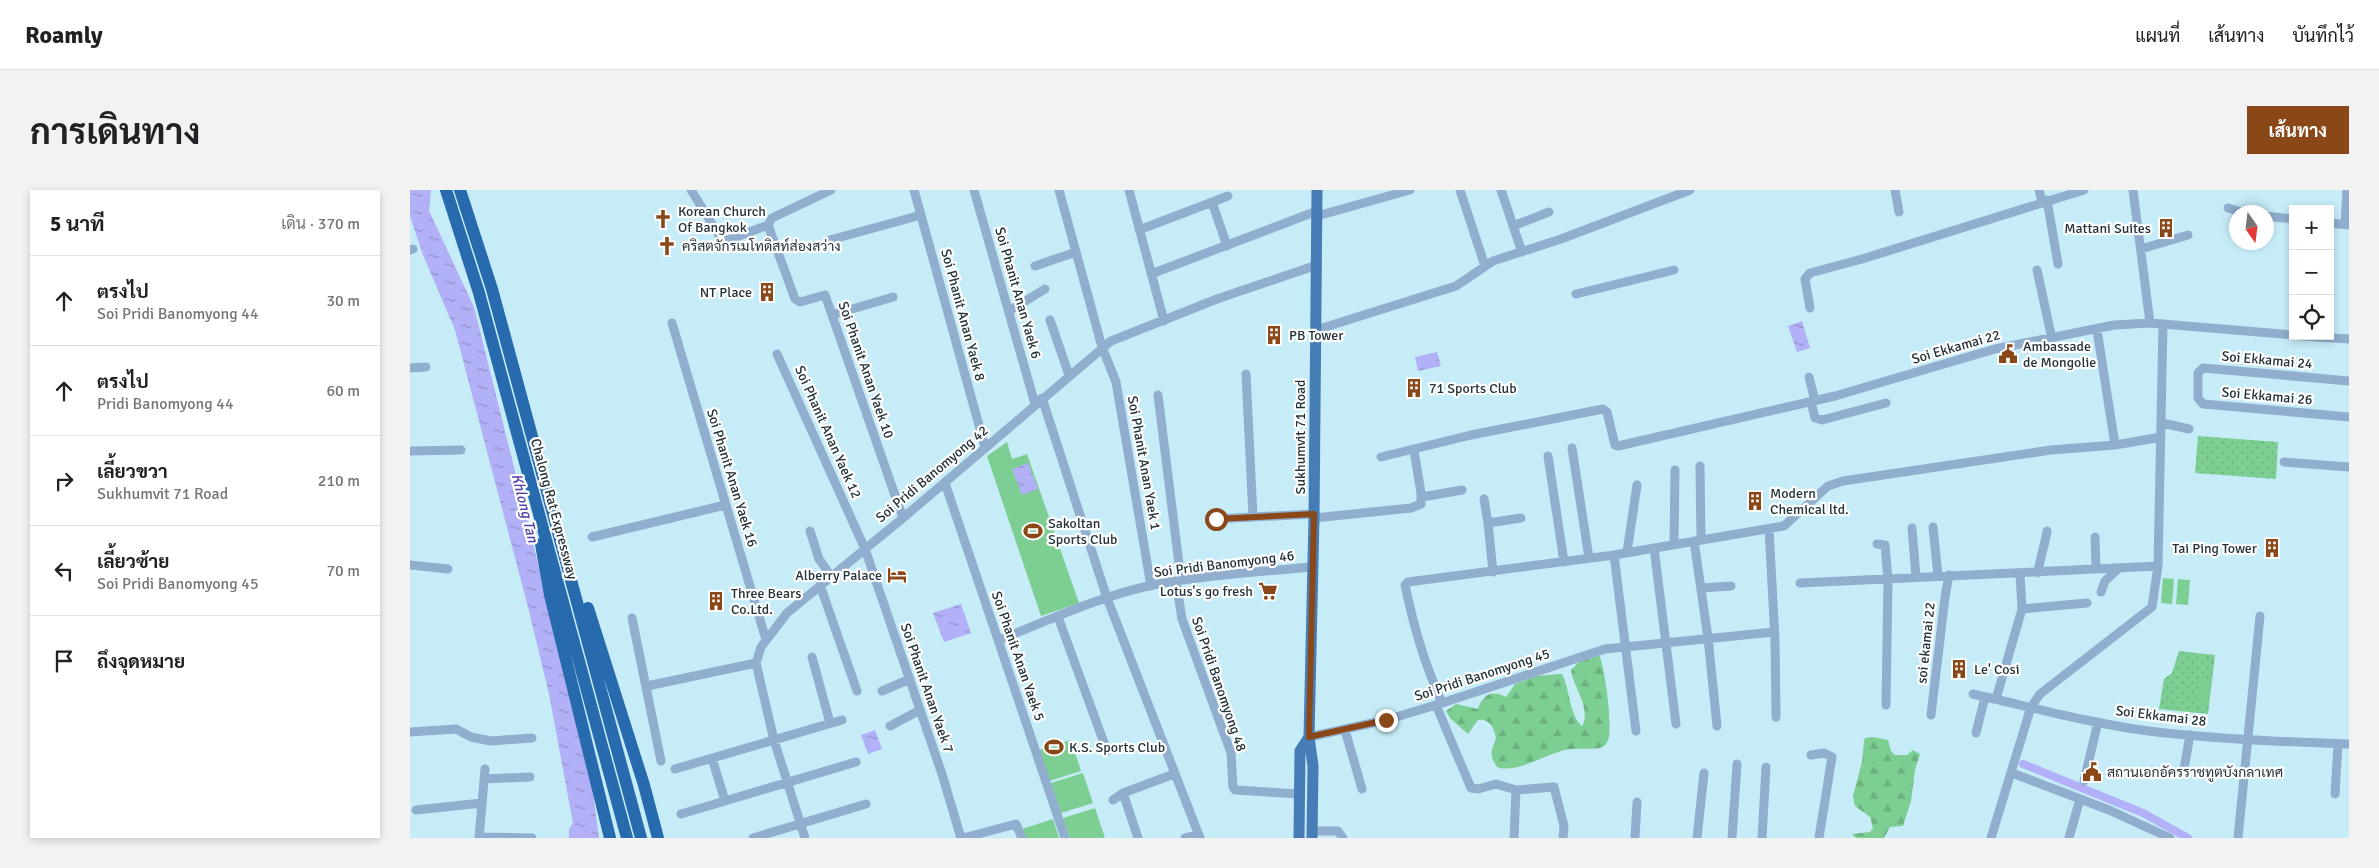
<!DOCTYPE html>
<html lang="th">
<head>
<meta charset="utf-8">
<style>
	:root { --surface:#fff; --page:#f2f2f2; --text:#202124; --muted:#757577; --line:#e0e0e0; --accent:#8a4718 }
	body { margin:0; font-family:Signika,Sarabun,sans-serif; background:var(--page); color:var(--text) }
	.controls { position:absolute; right:15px; top:15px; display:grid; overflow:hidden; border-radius:0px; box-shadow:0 2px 8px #0003 }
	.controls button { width:45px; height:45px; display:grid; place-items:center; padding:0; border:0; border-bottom:1px solid var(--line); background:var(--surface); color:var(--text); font:25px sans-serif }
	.compass { position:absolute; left:1819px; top:15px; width:45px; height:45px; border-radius:50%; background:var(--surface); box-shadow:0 2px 8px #0003; rotate:166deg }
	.stop { position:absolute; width:15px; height:15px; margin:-11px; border:4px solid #8a4718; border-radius:50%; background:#fff }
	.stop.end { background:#8a4718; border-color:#fff; box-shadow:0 1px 5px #0008 }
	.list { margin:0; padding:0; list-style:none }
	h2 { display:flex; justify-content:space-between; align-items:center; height:65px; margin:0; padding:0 20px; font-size:21px }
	h2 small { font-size:16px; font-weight:400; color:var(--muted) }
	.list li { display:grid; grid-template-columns:32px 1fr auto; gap:15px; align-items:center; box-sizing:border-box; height:90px; padding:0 20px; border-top:1px solid var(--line) }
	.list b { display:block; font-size:19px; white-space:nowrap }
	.list p { margin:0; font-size:16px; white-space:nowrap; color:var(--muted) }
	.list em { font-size:16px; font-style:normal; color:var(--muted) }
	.icon { flex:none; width:28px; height:28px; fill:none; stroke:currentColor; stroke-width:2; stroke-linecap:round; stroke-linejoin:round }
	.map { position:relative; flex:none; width:1939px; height:648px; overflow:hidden; border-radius:0px }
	header { display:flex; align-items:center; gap:30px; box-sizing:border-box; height:70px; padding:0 25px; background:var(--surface); border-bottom:1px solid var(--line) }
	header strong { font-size:24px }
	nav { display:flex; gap:28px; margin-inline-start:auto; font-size:18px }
	.intro { display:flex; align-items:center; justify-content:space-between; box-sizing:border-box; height:120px; padding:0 30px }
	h1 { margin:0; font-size:35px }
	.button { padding:12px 22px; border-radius:0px; background:var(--accent); color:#fff; font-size:18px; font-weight:700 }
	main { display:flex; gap:30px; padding:0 30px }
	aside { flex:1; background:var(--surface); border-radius:0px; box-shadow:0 2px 8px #0003 }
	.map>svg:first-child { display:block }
</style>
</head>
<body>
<header>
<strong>Roamly</strong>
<nav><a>แผนที่</a><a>เส้นทาง</a><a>บันทึกไว้</a></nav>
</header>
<div class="intro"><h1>การเดินทาง</h1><a class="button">เส้นทาง</a></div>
<main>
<aside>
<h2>5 นาที<small>เดิน · 370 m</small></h2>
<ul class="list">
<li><svg class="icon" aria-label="ahead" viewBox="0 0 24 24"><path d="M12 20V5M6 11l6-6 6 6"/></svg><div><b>ตรงไป</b><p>Soi Pridi Banomyong 44</p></div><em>30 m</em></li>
<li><svg class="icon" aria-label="ahead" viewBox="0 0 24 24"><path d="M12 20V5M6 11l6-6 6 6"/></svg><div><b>ตรงไป</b><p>Pridi Banomyong 44</p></div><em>60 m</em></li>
<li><svg class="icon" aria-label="right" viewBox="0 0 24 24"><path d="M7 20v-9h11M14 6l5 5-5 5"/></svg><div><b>เลี้ยวขวา</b><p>Sukhumvit 71 Road</p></div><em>210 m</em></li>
<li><svg class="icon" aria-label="left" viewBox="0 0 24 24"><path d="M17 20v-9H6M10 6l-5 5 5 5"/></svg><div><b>เลี้ยวซ้าย</b><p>Soi Pridi Banomyong 45</p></div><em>70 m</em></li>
<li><svg class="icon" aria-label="arrive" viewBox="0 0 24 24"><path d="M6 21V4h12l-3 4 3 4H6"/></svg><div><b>ถึงจุดหมาย</b></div></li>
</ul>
</aside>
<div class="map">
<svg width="1939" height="648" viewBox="0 0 1939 648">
	<defs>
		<pattern id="grass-dots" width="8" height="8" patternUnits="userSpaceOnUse" patternTransform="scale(1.25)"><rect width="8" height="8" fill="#7cce92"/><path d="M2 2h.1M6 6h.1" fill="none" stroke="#6bb17f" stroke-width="1.8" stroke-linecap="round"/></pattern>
		<pattern id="forest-firs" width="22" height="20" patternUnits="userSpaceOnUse" patternTransform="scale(1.25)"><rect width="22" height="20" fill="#7cce92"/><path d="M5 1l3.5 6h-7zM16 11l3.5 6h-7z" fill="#6bb17f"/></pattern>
		<pattern id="water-ripples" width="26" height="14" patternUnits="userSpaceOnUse" patternTransform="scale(1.25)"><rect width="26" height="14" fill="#b2b0f7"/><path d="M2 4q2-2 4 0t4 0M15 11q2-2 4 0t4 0" fill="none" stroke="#9190c9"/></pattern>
	</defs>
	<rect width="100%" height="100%" fill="#c6ecf8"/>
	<path fill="url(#grass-dots)" d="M1788,246L1868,252L1866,289L1785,283Z
		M1769,461L1805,465L1798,524L1749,519L1754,489L1762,483Z"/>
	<path fill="url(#forest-firs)" d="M1189,464C1195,479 1203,536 1198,550C1196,555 1194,556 1190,558C1178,560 1162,557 1151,561C1134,566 1103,584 1087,577C1078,564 1082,561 1086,548C1084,537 1079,528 1068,530L1058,544L1040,528L1036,521L1046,514L1068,519C1072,505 1082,499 1096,507L1105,494L1127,486L1149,484H1152C1160,499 1159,525 1172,536C1182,519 1163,497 1161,480L1172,469Z
		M1463,547L1478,550L1481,561L1485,565H1497L1503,560L1510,564L1505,580L1501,611L1493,636L1480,637L1474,648H1446L1442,644L1460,642L1463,638L1460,627L1445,616L1443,606L1452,572L1454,551L1455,548Z"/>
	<path fill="#7cce92" d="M597,252L602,269L617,264L669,413L631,426L577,266Z
		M1753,388L1764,389L1762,414L1751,413Z
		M1768,389L1780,390L1778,415L1766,414Z
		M1789,491L1800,492L1797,517L1786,516Z
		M661,550L671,581L639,591L629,560Z
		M673,583L683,613L651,623L641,593Z
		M685,618L695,648H660L653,628Z
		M643,629L649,648H614L612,639Z"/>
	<path fill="url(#water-ripples)" d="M0,0H21L19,21L64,117L180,582L189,648H159V639L163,633L139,504L119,421L45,140L13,65L0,26Z
		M1392,131L1400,158L1387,162L1378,136Z
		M1027,162L1031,176L1008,181L1005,167Z
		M618,273L628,299L612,305L602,279Z
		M551,414L561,443L534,452L523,423Z
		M465,540L472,559L458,564L451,545Z"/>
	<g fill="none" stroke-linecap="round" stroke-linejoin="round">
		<path stroke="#b2b0f7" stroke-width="8" d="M1613,574L1733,623L1778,648"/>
		<path stroke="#91aece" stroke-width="9" d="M281,0L312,50H318L358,35L385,109L390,112L415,105L493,328
			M504,0L575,257
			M564,0L625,214
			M649,0L692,157L706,192L741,396
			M719,0L754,131
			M1050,0L1075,76
			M1091,0L1112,62
			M1485,0L1489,22
			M1629,0L1632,12
			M1723,0L1740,133
			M1637,10L1648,74
			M802,12L817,56
			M1818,18L1832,22
			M907,26L1000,0
			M1856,26L1883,29
			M1920,33L1939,35
			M1935,34L1937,0
			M358,35L362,28L421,0
			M1103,36L1139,22
			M729,40L818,6
			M420,50L511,25
			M1731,59L1778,45
			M0,60L3,59
			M625,76L666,62
			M1627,80L1642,149
			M741,84L907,21
			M1166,104L1264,80
			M1400,118L1395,89L1400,83L1452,69L1674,0
			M599,121L635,99
			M422,125L483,107
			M640,130L659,185
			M262,133L356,450
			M906,140L1046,96L1083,71L1151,49L1280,0
			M1687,140L1705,255
			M1892,146L1939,149
			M367,164L455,359L532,584L551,648
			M0,178L16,177
			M836,184L843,327L904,324
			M1399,187L1405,211
			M1939,191L1793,178L1788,183V208L1793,214L1939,227
			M748,205L771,390
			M632,208L697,408L790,648
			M1401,212L1405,228L1412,230L1476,213
			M1752,233L1779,239
			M1162,258L1179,368
			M0,261L51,260
			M1138,266L1154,372
			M971,267L1061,245L1193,219L1197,222L1205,255L1208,256L1425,206L1585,159L1704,135L1740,133L1883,145
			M1874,272L1939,277
			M1290,276L1291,350
			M535,293L655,648
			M1012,307L1052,300
			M1074,309L1078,333
			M904,328L1001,318L1011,314V303L1004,260
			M806,329L843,327
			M1523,337L1528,386
			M1502,338L1506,387
			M1359,339L1365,449L1366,527
			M400,341L409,369L421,386
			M182,347L315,315
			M1685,347L1686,379
			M1284,351L1298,448L1307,536
			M1467,354L1475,355L1478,390L1476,515
			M1264,355L1265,280
			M1244,358L1266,534
			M1217,362L1227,295
			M1204,365L1226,541
			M0,375L38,379
			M1083,382L1078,333L1111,328
			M1628,383C1630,367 1635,355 1637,341
			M1610,384L1612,419L1677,413
			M766,391L772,429L821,563L823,597L825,600L889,604
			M1390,393L1748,376
			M410,395L447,501
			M1291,398L1321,396
			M1691,402L1695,391L1709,378
			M648,427L697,561
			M222,428L251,571
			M589,450C639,430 690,406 743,395C795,385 849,382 902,377
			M402,467L420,533
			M237,496L346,473
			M472,501L500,489
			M1563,504C1621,517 1679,533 1738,541C1805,549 1872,552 1939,554
			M1586,509L1612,419
			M1032,513C1014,472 1004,438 995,395L998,392L1204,365L1374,336L1418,296L1433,291L1641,260L1705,255L1751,247
			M1026,515L1061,598L1068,599L1086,594L1106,600L1144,597L1154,636L1153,648
			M1521,525L1535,407L1539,385
			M480,536L510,520
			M935,540L952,599
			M0,542L46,539L61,547L81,551L122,548
			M1566,543L1575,507
			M899,547L976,530L1026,515L1195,459L1364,442
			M1401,565L1414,563L1422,567L1409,648
			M302,568L315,611
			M265,579L432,530
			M1774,579L1780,545
			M1602,583L1699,620L1760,648
			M74,589L120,587
			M1674,591L1688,532
			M713,603L728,648
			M1925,604L1928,554
			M703,610L713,603L764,584
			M6,620L72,613
			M271,624L446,572
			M909,641H928L933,648
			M69,647L122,648
			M69,648L75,579
			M343,648L456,614
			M395,648L364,550L346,473L351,457L377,423L493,328L701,151L807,109L907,75
			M553,648L606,634L612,648
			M775,648L788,644
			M1104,648L1106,600
			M1225,648L1227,612
			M1287,648L1294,583
			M1322,648L1327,574
			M1352,648L1356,577
			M1581,648L1621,517L1630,504L1742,417L1748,376L1753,134
			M1659,648L1670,609
			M1828,648L1850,426"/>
		<path stroke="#477db7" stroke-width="11" d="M889,648L890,561L899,547
			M902,648L903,576L899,547L904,328L907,0"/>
		<path stroke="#276aae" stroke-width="12" d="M36,0L69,103L217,648
			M50,0L82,99L231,648
			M131,354L140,405L200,648
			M178,418L234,595L248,648"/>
	</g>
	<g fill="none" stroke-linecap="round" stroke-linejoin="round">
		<path stroke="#8a4718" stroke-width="6" d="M806,329L904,324L899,547L976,530"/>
	</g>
	<defs>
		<g id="church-bare" transform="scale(1.5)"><path d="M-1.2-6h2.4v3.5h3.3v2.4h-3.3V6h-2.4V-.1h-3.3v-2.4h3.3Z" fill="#8a4718" stroke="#fff" stroke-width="2.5" paint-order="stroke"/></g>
		<g id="building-bare" transform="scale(1.5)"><path d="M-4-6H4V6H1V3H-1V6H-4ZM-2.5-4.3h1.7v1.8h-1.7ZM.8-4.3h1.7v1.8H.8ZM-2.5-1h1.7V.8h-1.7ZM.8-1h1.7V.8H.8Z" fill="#8a4718" stroke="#fff" stroke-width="2.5" paint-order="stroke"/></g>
		<g id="civic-bare" transform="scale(1.5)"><path d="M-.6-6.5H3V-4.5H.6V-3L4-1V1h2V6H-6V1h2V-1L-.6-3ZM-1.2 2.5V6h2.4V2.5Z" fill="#8a4718" stroke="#fff" stroke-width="2.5" paint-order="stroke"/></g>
		<g id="stadium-bare" transform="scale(1.5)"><path d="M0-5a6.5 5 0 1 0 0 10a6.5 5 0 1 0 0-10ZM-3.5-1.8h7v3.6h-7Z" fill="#8a4718" stroke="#fff" stroke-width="2.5" paint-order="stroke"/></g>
		<g id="hotel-bare" transform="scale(1.5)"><path d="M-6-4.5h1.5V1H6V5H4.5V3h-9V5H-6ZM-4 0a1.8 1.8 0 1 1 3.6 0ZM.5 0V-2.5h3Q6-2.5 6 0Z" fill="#8a4718" stroke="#fff" stroke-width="2.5" paint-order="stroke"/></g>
		<g id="supermarket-bare" transform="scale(1.5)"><path d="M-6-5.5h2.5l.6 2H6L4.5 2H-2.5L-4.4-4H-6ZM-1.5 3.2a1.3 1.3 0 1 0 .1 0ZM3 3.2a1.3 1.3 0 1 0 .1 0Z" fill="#8a4718" stroke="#fff" stroke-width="2.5" paint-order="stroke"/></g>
	</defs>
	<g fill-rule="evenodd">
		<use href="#church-bare" x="253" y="29"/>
		<use href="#building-bare" x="1756" y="38"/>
		<use href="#church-bare" x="257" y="56"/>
		<use href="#building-bare" x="357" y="102"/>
		<use href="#building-bare" x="864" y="145"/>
		<use href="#civic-bare" x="1598" y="164"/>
		<use href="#building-bare" x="1004" y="198"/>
		<use href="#building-bare" x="1345" y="311"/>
		<use href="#stadium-bare" x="623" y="341"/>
		<use href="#building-bare" x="1862" y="358"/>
		<use href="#hotel-bare" x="487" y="385"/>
		<use href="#supermarket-bare" x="858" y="401"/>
		<use href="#building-bare" x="306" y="411"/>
		<use href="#building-bare" x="1549" y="479"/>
		<use href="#stadium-bare" x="644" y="557"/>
		<use href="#civic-bare" x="1682" y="582"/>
	</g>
	<g text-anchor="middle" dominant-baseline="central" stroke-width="4.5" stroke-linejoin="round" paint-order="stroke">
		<g font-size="14" fill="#243338" stroke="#fff" text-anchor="start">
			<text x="268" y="21">Korean Church<tspan x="268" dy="16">Of Bangkok</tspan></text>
			<text x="1741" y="38" text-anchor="end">Mattani Suites</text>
			<text x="272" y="56">คริสตจักรเมโทดิสท์ส่องสว่าง</text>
			<text x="342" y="102" text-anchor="end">NT Place</text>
			<text x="879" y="145">PB Tower</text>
			<text x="1613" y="156">Ambassade<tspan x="1613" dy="16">de Mongolie</tspan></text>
			<text x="1019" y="198">71 Sports Club</text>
			<text x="1360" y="303">Modern<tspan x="1360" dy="16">Chemical ltd.</tspan></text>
			<text x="638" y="333">Sakoltan<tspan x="638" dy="16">Sports Club</tspan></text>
			<text x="1847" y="358" text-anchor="end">Tai Ping Tower</text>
			<text x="472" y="385" text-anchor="end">Alberry Palace</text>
			<text x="843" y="401" text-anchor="end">Lotus's go fresh</text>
			<text x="321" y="403">Three Bears<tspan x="321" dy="16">Co.Ltd.</tspan></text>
			<text x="1564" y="479">Le' Cosi</text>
			<text x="659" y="557">K.S. Sports Club</text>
			<text x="1697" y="582">สถานเอกอัครราชทูตบังกลาเทศ</text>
		</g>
		<g font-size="14" fill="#243338" stroke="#fff">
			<text transform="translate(608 103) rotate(74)">Soi Phanit Anan Yaek 6</text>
			<text transform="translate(553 125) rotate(75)">Soi Phanit Anan Yaek 8</text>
			<text transform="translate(1546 157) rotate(-16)">Soi Ekkamai 22</text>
			<text transform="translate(1857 170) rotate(5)">Soi Ekkamai 24</text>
			<text transform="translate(456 180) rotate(71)">Soi Phanit Anan Yaek 10</text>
			<text transform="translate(1857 206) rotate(5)">Soi Ekkamai 26</text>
			<text transform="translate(418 242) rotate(66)">Soi Phanit Anan Yaek 12</text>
			<text transform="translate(890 247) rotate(-90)">Sukhumvit 71 Road</text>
			<text transform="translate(734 273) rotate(80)">Soi Phanit Anan Yaek 1</text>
			<text transform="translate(522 284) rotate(-40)">Soi Pridi Banomyong 42</text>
			<text transform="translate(322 288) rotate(73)">Soi Phanit Anan Yaek 16</text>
			<text transform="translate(144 319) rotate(75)">Chalong Rat Expressway</text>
			<text transform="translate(814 374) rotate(-7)">Soi Pridi Banomyong 46</text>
			<text transform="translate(1516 453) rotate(-84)">soi ekamai 22</text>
			<text transform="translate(608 466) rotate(71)">Soi Phanit Anan Yaek 5</text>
			<text transform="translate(1072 485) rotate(-18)">Soi Pridi Banomyong 45</text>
			<text transform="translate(809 494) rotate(71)">Soi Pridi Banomyong 48</text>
			<text transform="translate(517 498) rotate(71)">Soi Phanit Anan Yaek 7</text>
			<text transform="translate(1751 526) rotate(7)">Soi Ekkamai 28</text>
		</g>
		<g font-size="15" font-style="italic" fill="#5041a6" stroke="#fff">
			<text transform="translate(115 318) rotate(76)">Khlong Tan</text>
		</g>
	</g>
</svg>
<div class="controls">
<button>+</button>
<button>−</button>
<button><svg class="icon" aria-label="locate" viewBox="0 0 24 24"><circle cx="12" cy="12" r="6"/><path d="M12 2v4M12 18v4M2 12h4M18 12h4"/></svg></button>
</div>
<svg class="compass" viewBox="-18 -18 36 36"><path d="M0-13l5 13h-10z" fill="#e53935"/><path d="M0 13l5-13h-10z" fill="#757577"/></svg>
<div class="stop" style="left:806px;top:329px"></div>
<div class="stop end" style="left:976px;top:530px"></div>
</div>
</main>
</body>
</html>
